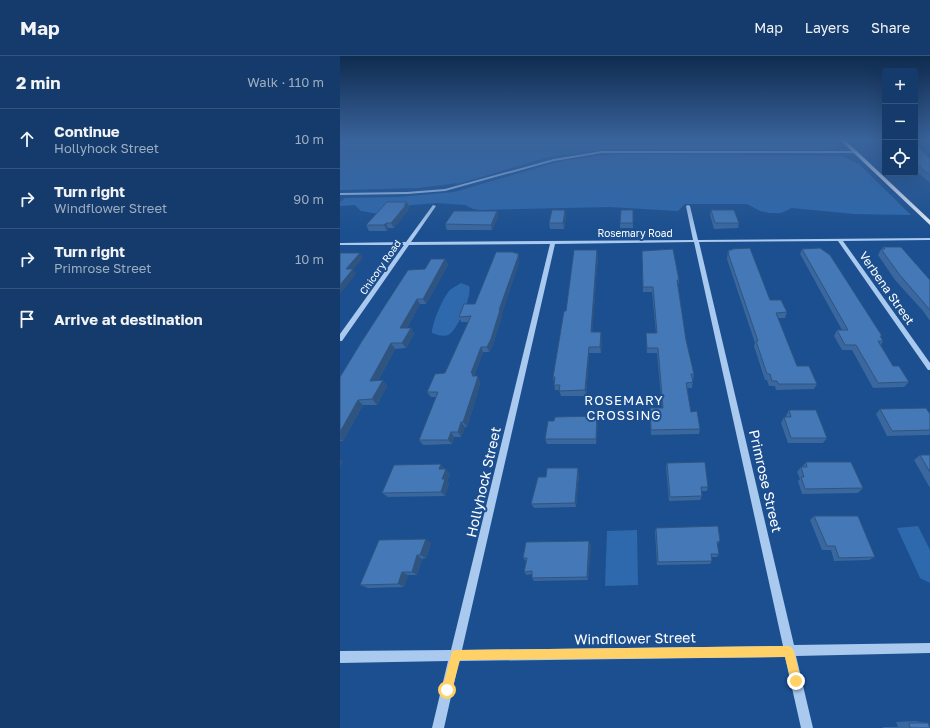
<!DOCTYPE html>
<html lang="en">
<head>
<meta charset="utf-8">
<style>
	:root { --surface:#143b6b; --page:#1d4271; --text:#f1f3f6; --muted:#9dadc1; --line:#33557e }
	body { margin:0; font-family:"Golos Text",sans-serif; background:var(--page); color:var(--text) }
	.controls { position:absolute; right:12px; top:12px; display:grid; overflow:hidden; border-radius:4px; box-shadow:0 4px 16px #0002 }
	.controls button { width:36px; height:36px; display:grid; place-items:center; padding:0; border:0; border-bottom:1px solid var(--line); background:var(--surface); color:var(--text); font:20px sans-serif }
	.stop { position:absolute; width:12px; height:12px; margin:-9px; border:3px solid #ffd166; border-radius:50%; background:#fff }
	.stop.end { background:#ffd166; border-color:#fff; box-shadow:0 1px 4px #0008 }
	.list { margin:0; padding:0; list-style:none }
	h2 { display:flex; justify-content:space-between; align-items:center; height:52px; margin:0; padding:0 16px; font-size:17px }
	h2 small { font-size:13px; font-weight:400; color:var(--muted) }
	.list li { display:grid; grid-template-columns:26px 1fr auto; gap:12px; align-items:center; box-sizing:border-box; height:60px; padding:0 16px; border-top:1px solid var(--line) }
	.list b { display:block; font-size:15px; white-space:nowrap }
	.list p { margin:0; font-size:13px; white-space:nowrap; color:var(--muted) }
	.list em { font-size:13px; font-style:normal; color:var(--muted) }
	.icon { flex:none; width:22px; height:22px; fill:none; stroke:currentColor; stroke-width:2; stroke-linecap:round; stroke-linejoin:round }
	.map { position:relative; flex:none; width:590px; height:672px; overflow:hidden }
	header { display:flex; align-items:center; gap:24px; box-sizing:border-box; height:56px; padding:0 20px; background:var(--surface); border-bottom:1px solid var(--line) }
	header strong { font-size:19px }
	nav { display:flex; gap:22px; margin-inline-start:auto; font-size:14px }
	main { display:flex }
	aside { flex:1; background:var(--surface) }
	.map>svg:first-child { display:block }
</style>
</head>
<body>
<header>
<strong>Map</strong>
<nav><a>Map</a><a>Layers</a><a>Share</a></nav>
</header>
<main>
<aside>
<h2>2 min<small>Walk · 110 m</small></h2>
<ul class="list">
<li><svg class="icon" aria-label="ahead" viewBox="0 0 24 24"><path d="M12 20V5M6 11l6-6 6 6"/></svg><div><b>Continue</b><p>Hollyhock Street</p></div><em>10 m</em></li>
<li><svg class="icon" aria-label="right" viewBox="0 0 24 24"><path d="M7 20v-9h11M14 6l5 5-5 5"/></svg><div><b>Turn right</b><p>Windflower Street</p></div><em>90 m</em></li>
<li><svg class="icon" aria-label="right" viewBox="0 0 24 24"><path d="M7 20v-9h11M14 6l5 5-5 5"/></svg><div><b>Turn right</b><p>Primrose Street</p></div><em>10 m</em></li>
<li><svg class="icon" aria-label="arrive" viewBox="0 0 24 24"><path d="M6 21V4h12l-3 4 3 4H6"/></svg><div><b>Arrive at destination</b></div></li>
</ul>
</aside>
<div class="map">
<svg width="590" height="672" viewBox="0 0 590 672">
	<rect width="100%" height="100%" fill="#1b4f8f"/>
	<path fill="#2e69ad" d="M0,84H496L500,89L482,93L500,90L495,93L479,94L265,93L219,100L156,118L235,96L209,101L114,129L118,127L79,132L0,134Z
		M286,98L502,100L519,108L571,159L514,158L452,152L441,157H430L420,155L407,148H345L338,155L269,151L141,154L133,153L125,149L97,147L48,151L39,158L21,155L15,149L0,150V146L5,142L58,141L114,136L221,105L254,100Z
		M121,227L129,230C133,238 117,276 108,279C102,281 98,279 92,277C92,267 103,241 110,234C113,231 118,229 121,227Z
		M578,470L590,494V527L580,522L557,472Z
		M297,474L298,529L265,530L267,475Z"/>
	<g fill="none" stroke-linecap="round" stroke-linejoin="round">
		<path fill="#a9c9ee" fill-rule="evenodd" d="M262,95H514L516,96L514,97H262L214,105L105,135L67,138L0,139V137L67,136L105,133L214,103Z
			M93,149L96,150L71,186L353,184L346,150L348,149L350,150L358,184L590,182V184L503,185L590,307V314H588L498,185L359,186L454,589L590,587V597L456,600L473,672H461L445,601L119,605L104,672H92L108,605L0,607V595L111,594L210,188L69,189L2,285H0V278L64,189H0V187L66,186ZM354,186L443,590L122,594L215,188Z"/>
		<path fill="#f0f6ff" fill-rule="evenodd" d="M500,84H505L590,164V169Z"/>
	</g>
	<path fill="#3a679d" d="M575,86L588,101L590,103V127L575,114Z
		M67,146L69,151L68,153V154L54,172H48L47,175H29L26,169Z
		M293,154V172H280V167Z
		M371,154L399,167L398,172L374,173L370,159Z
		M157,155L158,160L152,174H107L105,168Z
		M226,159L224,173H210L209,167Z
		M543,191L590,224V265L583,255L555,224L538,199L541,193H542Z
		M392,193L430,244L447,256L445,262H438L457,310L477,328L474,333L436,334L435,330H429L427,324H425L414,290L415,287L387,203L388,194H391Z
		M462,193L542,280L541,281L543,285L541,289L553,310L569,326L564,331L533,332L512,294H502L494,280L497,274H502L460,198Z
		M302,195L339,224L338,230L346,284L354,318L352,332H347L351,356L360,373L359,378L311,379L310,352H322L317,297H307L306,277H316L312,236H303Z
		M175,197H178L179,203V206L162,257V260L153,289L149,296H143L134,320L140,326L139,332L127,371H125L121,381H114L112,388L83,389L79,384L96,341H91L87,336L105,317L128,266H121L119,261L135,248Z
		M258,199L252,276L262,282L261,297H249L246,340H221L219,334H215L213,321L226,255Z
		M105,203L108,209L86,248H80L67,272H71L74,278L66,292L55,293L38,325L43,324L47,330L37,349H23L3,385H0V321L85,213Z
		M540,353L590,358V378L588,379L547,380L536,358Z
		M449,354L487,382L483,387H448L441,367L444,361H446V360Z
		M257,360L258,366L256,388H207L205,383L214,365Z
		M580,399H590V432L574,404Z
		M466,406L523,432L518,437L462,438L458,425L460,423L457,416L461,411H462Z
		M327,407L368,431L367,435H361L362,440L360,444L329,445L326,411Z
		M105,413L110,418L107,425L109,427L105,440L48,441L42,437Z
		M239,417L236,451L194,452L191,448L206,421Z
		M474,460L535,501L529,504L494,505L491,494H482L470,464Z
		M316,472L380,485L377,489L379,498L377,501H372V505L370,508L317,509L315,476Z
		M91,487L86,502L82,503L77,519H68L64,531L28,532L20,529Z
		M251,489L248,524L194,525L192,522V518L187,519L184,516L186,505L183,502Z
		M575,665L588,667L590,672H543V671H558L556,666Z"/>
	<path fill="#305480" d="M67,146L69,151L68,153V154L54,172L51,167Z
		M225,154L226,159L224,173L223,167Z
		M157,155L158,160L152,174L151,169Z
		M46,167L48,172L47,175L44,169Z
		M257,194L258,199L252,282L251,276Z
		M20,197L23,202L13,214L16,218L0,238V229L6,213Z
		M178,197L179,203V206L162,257V260L153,289L149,296L147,291Z
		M105,203L108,209L86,248L83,243Z
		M77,243L80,248L64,278L60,272Z
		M71,272L74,278L66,292L62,287Z
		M261,276L262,282L261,297L260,291Z
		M51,287L55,293L35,330L30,325Z
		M141,291L143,296L134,320L135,326L131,317Z
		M249,291V297L246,340L245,334Z
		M138,320L140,326L139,332L127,371L123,366Z
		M43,324L47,330L37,349L32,343Z
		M18,344L23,349L3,385L0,383V376Z
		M257,360L258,366L256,388V383Z
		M121,366L125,371L121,381L118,376Z
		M111,376L114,381L112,388L108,384Z
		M0,403L3,405L0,411Z
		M101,408L105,413H99Z
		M238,412L239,417L236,451L235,447Z
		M106,413L110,418L107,425L109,427L105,440L101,436L102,423Z
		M86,483L91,487L86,502L80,499Z
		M249,485L251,489L248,524L247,521Z
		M77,499L82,503L77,519L72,516Z
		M62,516L68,519L64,531L58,528Z"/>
	<path fill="#4478b7" stroke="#305480" d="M575,86L588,101L590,103V119L575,107Z
		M47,146H67L64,149H66L51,167H46L44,169H26Z
		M212,154H225L223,167H209Z
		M281,154H293V167H280Z
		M371,154H394L399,167H375Z
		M114,155H157L151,169L105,168Z
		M543,191H561L590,224V254L559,218L541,193H545Z
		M410,192L430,244H441L447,256L436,257L457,310H469L477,328H438L437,325H432L430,318H427L416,285H418L388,197H389L388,194H392V193Z
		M480,192L490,199L542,280H540L543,285H538L553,310H559L569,326L538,327L516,289H505L497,274H508L462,193Z
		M333,193L339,224H337L346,284L354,318H351L353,326L346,327L351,356L357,355L360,373L311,374L310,352H323L318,292H307L306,277H317L313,231H303L302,195Z
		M234,194H257L251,276H261L260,291H249L245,334L219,335L220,329H214L215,321H213L224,255H226Z
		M156,196H174V197H178V201L159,254H160L151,283L147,291H141L131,317H133L132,320H138L136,327L123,366H121L118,376H111L108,384H79L98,336H87L95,318L105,317L131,260L119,261L124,248H135Z
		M0,197H20L6,213H13L0,229Z
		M91,203H105L83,243H77L60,272H71L62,287H51L30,325L43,324L32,343L18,344L0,376V321L22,285L68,214L85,213Z
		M586,352L590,358V374L552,375L540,353Z
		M449,354H476L487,382H451L444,361H451Z
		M257,360L256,383H205L208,365H214L215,361Z
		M580,399H590V416Z
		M365,406L368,431H361L362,440L330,441L327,407Z
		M466,406H511L523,432L465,433L461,421H464L461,411H467Z
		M101,408L99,413H106L102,423H105L101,436L42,437L54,409Z
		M207,412H238L235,447L191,448L198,421H206Z
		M474,460H518L535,501L499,502L495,490H487Z
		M378,470L380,485L377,486L379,498H371L372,505L318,506L316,472Z
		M86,483L80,499H77L72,516H62L58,528L20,529L39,484Z
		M249,485L247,521L192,522V515L184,516L187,502H183L186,486Z
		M569,667H588L590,672H570Z"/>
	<linearGradient id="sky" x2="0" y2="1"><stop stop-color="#0f2b4f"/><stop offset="0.47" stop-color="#39639b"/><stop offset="1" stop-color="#39639b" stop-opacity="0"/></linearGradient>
	<rect width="590" height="178" fill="url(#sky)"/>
	<path fill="#ffd166" d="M449,590L452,592L454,595L461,625L460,629L456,631L452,629L445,601L120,604L111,638L107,640L103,638L102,634L111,599L112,595L116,594Z"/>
	<g text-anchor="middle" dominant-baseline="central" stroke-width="4" stroke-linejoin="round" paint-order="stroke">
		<g font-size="10" fill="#fff" stroke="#1b4f8f">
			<text x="295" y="177">Rosemary Road</text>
			<text transform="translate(40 211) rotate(-55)">Chicory Road</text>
		</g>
		<g font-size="12" fill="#fff" stroke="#1b4f8f">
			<text transform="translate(547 232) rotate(55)">Verbena Street</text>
		</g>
		<g font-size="13" letter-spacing="1" fill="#fff" stroke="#1b4f8f">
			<text x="284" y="344">ROSEMARY<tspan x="284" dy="15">CROSSING</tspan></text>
		</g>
		<g font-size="14" fill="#fff" stroke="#1b4f8f">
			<text transform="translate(426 425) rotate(77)">Primrose Street</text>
			<text transform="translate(143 426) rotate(-77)">Hollyhock Street</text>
			<text transform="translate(295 582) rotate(-1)">Windflower Street</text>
		</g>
	</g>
</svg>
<div class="controls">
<button>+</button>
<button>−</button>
<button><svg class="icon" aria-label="locate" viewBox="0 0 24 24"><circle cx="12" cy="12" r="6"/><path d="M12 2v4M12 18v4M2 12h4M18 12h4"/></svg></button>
</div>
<div class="stop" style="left:107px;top:634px"></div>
<div class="stop end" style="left:456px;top:625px"></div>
</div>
</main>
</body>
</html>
